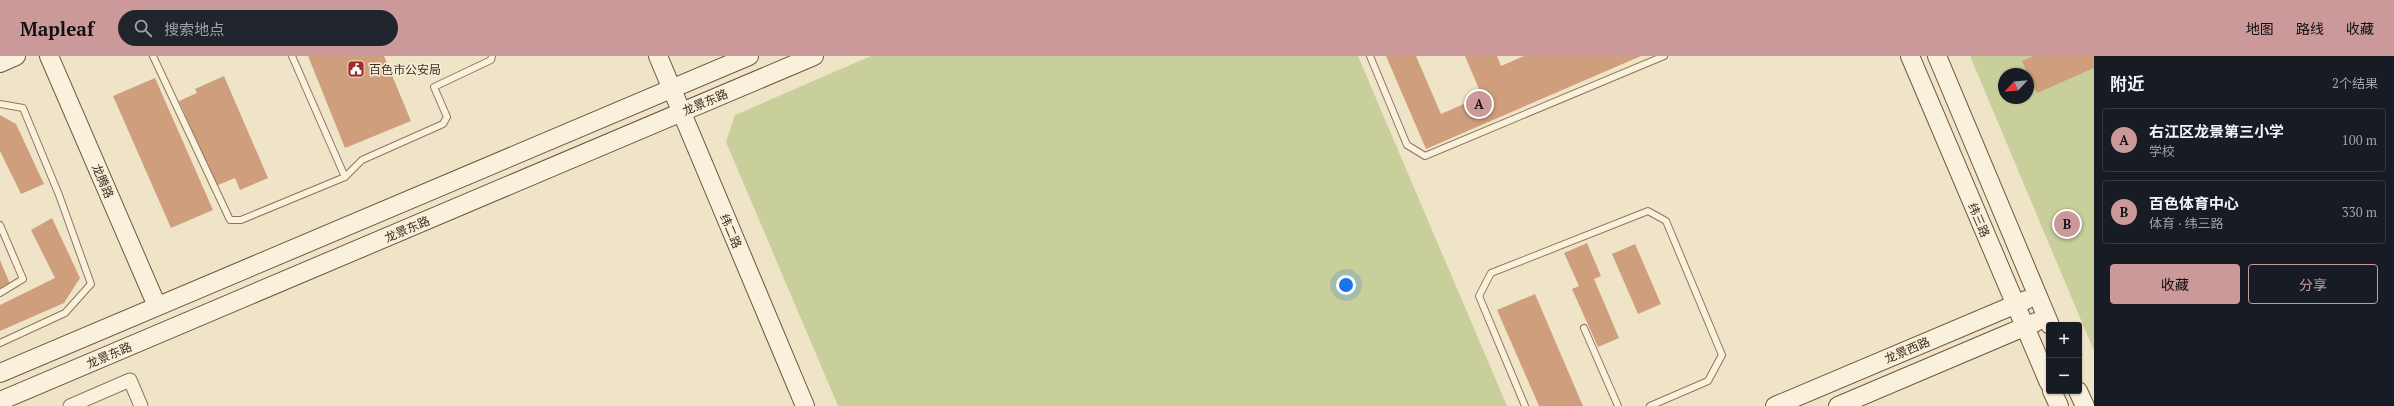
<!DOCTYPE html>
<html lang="zh">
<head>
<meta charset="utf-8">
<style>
	:root { --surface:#171b24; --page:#20242c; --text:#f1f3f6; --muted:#9ea1a6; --line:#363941; --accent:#cc999b }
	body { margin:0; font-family:"PT Serif","Noto Sans SC",serif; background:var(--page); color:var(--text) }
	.controls { position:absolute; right:12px; bottom:12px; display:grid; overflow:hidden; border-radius:4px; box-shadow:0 1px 3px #0004 }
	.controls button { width:36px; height:36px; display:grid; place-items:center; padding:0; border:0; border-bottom:1px solid var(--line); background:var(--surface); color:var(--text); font:20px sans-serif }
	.compass { position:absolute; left:1998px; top:12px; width:36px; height:36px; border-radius:50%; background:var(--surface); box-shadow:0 1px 3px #0004; rotate:244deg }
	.you { position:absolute; left:1346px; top:229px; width:14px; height:14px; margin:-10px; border:3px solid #fff; border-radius:50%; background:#1a73e8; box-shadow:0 0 0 6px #1a73e833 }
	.badge { display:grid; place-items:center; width:26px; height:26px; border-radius:50%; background:var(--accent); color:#111; font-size:13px; font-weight:700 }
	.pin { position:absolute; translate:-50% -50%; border:2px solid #fff; box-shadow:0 1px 4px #0006 }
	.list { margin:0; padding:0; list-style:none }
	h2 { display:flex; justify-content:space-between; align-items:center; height:52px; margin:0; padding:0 16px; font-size:17px }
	h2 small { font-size:13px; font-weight:400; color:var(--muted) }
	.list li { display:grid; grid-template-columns:26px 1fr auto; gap:12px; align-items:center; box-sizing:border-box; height:64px; margin:0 8px 8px; padding:0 8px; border:1px solid var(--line); border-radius:4px }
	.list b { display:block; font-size:15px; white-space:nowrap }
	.list p { margin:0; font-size:13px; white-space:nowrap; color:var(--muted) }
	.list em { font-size:13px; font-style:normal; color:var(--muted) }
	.actions { display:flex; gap:8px; padding:12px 16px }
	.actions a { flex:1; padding:9px 0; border:1px solid var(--accent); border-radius:4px; text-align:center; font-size:14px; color:var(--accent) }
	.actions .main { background:var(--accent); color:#111 }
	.icon { flex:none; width:22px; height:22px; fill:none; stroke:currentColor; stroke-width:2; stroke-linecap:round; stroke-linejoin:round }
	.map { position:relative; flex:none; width:2094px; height:350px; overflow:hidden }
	header { display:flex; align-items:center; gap:24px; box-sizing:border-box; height:56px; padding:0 20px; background:var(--accent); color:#111 }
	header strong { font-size:19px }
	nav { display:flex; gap:22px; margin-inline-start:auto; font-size:14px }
	.search { width:280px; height:36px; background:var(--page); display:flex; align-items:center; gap:10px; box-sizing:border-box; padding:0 14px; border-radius:22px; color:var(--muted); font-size:15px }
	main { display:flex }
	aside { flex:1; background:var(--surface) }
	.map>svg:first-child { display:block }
</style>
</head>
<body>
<header>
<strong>Mapleaf</strong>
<div class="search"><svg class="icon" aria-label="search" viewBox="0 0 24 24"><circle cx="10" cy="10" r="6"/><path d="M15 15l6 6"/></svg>搜索地点</div>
<nav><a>地图</a><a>路线</a><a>收藏</a></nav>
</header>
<main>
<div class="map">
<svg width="2094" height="350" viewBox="0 0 2094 350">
	<rect width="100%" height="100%" fill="#f0e4c8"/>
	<path fill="#c9cf9b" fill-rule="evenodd" d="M871,0H1358L1507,350H838L726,86L735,59Z
		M1970,0H2094V295ZM2004,18H2028V42H2004Z"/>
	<path fill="#cf9f7d" d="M308,0H384L411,65L345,92Z
		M1386,0H1416L1441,58L1482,40L1465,0H1497L1501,10L1524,0H1641L1426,93Z
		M2034,0H2094V12L2037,37L2022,5Z
		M224,20L268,122L240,134L235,122L216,130L179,45L197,37L195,33Z
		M155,22L213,154L171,172L113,40Z
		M0,59L16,68L44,128L21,138L0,95Z
		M52,162L80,222L64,247L0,275V249L55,222L31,174Z
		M1587,187L1601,220L1594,223L1619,282L1598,291L1572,233L1579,230L1564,197Z
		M1635,188L1661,248L1638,258L1612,198Z
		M0,204L10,228L0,233Z
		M1535,238L1583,350H1539L1497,254Z"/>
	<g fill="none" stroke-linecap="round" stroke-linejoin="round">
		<g stroke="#8d765c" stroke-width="8">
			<path id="lane" d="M153,0L230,164H241L345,121L362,104L443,68L447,61L434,31L491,4L492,0
				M292,0L345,121
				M1370,0L1407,89L1425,100L1664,0
				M0,48L23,52L59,139L91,228L65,257L0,287
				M0,169L23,223L0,237
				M1584,272L1618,350
				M1525,350L1479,240L1491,217L1648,155L1666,165L1722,299L1708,325L1650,350"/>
		</g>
		<g stroke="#8d765c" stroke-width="15">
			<path id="street" d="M70,350L130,324L141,350"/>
		</g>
		<g stroke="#6f573f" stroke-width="20">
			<path id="secondary" d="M49,0L157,250
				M658,0L805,350
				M1910,0L2049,327
				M1937,0L2050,269
				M0,7L16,0
				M0,317L749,0
				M2052,335L2059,350
				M2078,335L2085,350
				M0,345L814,0
				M1775,350L2026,244
				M1838,350L2036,266"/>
		</g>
		<use href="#lane" stroke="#faf1dc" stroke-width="6"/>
		<use href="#street" stroke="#faf1dc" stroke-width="13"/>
		<use href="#secondary" stroke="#faf1dc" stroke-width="18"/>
	</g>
	<defs>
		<g id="civic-square" transform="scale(0.9)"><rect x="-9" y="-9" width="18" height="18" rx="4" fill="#9e2a2b" stroke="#f7eed8"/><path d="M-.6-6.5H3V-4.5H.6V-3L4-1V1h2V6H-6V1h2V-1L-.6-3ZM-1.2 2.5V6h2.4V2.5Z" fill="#fff"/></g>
	</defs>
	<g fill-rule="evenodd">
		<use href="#civic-square" x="356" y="13"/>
	</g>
	<g text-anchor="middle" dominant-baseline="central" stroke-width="3" stroke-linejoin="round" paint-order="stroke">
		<g font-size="12" fill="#3d2e20" stroke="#f7eed8" text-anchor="start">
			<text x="369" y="13">百色市公安局</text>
		</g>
		<g font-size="12" fill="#3d2e20" stroke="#f7eed8">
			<text transform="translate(705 46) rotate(-23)">龙景东路</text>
			<text transform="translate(103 125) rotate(67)">龙腾路</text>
			<text transform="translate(1979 164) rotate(67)">纬三路</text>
			<text transform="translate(407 173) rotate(-23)">龙景东路</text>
			<text transform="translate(731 175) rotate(67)">纬二路</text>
			<text transform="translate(1907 294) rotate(-23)">龙景西路</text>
			<text transform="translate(109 299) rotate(-23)">龙景东路</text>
		</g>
	</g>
</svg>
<div class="controls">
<button>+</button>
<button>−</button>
</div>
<svg class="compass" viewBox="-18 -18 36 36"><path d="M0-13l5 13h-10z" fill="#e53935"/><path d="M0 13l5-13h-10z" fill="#9ea1a6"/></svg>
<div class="you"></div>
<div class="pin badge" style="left:1479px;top:48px">A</div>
<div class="pin badge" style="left:2067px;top:168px">B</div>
</div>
<aside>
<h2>附近<small>2个结果</small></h2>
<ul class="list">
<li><span class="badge">A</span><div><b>右江区龙景第三小学</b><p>学校</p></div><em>100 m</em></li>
<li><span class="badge">B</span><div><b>百色体育中心</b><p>体育 · 纬三路</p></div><em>330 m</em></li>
</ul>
<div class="actions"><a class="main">收藏</a><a>分享</a></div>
</aside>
</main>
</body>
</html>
